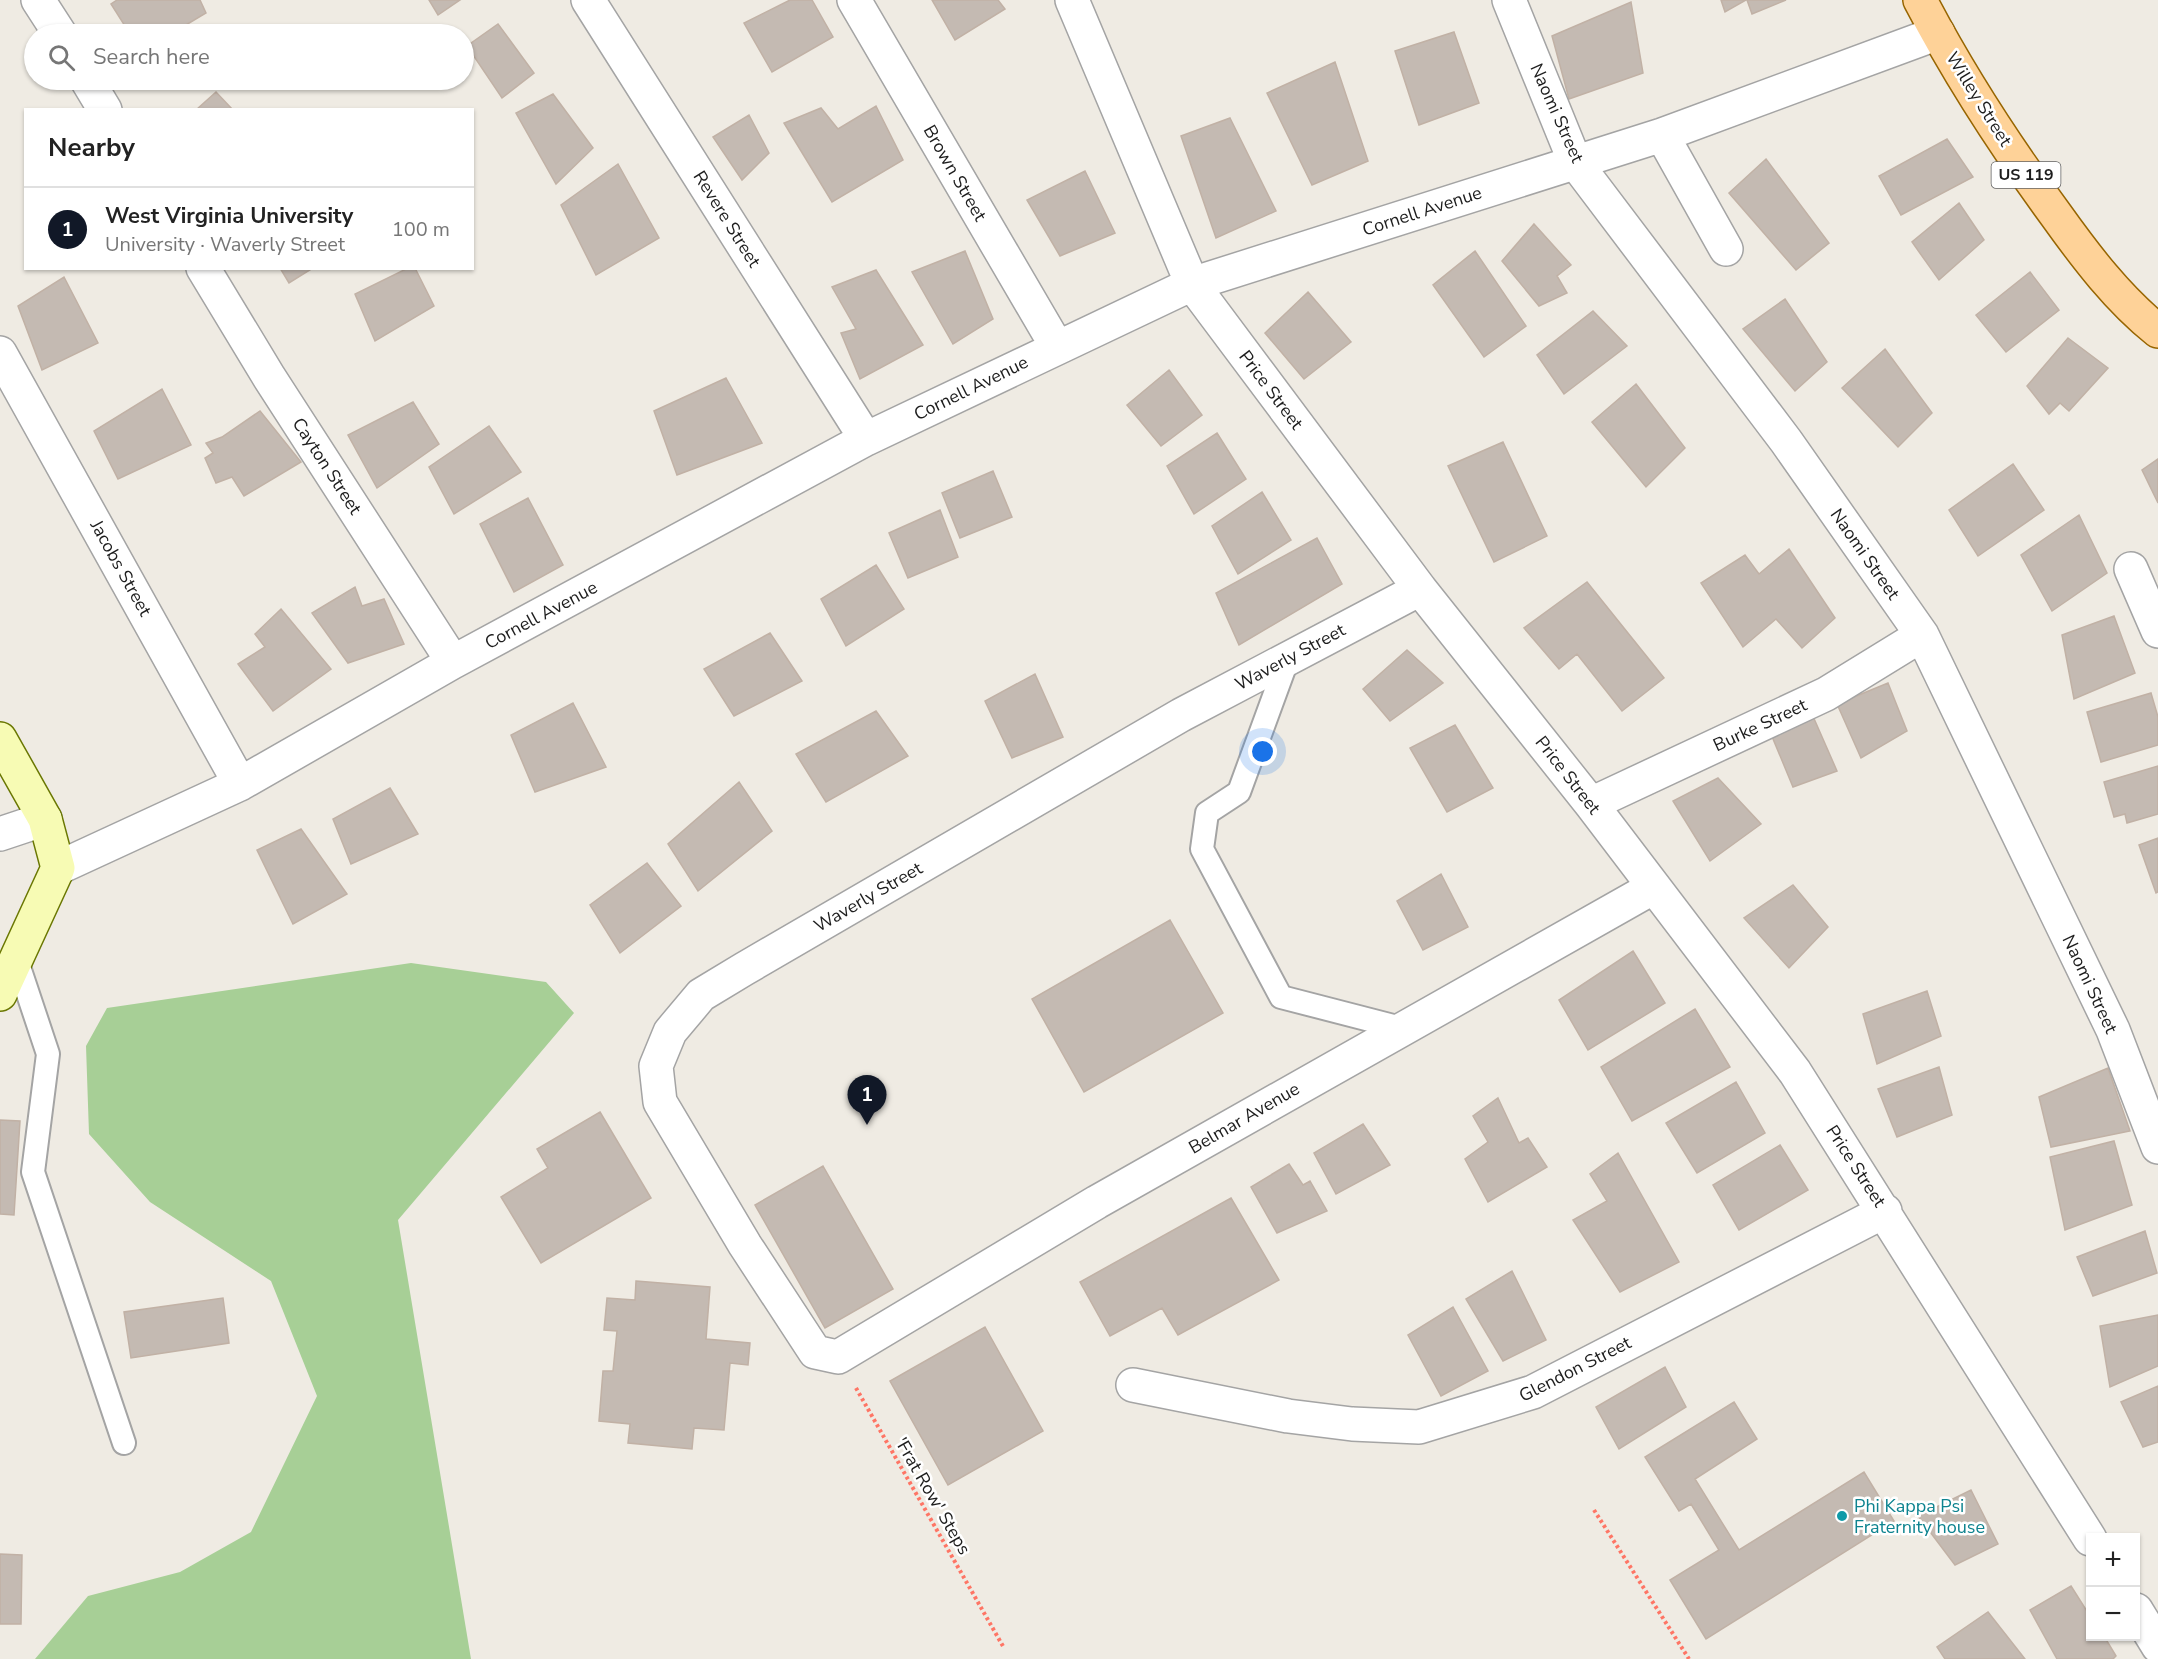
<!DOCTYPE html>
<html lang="en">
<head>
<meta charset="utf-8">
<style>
	:root { --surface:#fff; --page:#f6f6f6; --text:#222; --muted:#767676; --line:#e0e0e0; --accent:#111827 }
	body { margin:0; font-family:"Nunito Sans",sans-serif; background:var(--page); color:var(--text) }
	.controls { position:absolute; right:18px; bottom:18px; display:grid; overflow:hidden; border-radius:0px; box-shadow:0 2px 4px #0004 }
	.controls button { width:54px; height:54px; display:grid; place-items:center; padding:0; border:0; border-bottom:2px solid var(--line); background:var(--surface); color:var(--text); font:30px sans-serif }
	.you { position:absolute; left:1263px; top:752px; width:21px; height:21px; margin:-15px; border:4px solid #fff; border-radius:50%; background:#1a73e8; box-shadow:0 0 0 9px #1a73e833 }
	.badge { display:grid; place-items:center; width:39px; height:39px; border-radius:50%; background:var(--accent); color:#fff; font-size:20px; font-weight:700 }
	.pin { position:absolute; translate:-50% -50px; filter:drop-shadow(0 2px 3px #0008) }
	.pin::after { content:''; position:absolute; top:32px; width:21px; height:18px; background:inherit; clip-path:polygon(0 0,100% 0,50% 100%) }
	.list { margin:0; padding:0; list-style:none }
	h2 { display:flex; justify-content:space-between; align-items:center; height:78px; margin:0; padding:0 24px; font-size:26px }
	h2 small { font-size:20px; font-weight:400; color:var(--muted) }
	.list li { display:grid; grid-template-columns:39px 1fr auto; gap:18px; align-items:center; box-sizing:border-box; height:84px; padding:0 24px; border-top:2px solid var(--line) }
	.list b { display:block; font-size:22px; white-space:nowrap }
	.list p { margin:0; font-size:20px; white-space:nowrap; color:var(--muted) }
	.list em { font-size:20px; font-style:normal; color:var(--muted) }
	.icon { flex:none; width:33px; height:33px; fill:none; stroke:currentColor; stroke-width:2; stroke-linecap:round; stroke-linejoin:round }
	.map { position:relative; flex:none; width:2158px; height:1659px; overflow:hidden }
	.search { position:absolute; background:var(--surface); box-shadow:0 2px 4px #0004; left:24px; top:24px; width:450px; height:66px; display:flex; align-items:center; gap:15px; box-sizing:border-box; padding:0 21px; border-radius:33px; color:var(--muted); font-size:22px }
	.panel { position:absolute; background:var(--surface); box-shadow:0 2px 4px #0004; left:24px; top:108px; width:450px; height:162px; border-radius:0px }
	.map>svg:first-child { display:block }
</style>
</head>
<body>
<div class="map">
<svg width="2158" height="1659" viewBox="0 0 2158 1659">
	<rect width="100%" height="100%" fill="#efebe3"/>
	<path fill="#a7cf96" d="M411,963L546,982L574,1013L398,1220L471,1659H35L88,1596L180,1572L251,1532L317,1396L271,1281L150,1202L89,1134L86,1046L107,1008Z"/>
	<path fill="#c4bab2" stroke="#c1b1a5" stroke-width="1.5" d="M117,0H200L206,13L171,34H130L111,4Z
		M429,0H460L438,15Z
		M790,0H812L833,37L772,72L744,23Z
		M932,0H998L1005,9L955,40Z
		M1721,0H1746L1725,12Z
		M1747,0H1786L1752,14Z
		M1631,2L1643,73L1569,99L1552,36Z
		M498,24L534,73L502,98L467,46Z
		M1454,32L1479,103L1419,125L1395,51Z
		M1335,62L1368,161L1312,185L1267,93Z
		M216,92L233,110H196Z
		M553,94L593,148L556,184L516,113Z
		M876,106L903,160L832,202L784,123L821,108L838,129Z
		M749,115L769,153L742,180L713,137Z
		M1230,118L1276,211L1216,238L1181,136Z
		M1947,139L1973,177L1901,215L1879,176Z
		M1766,159L1829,243L1796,270L1729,193Z
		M618,164L659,238L596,275L561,205Z
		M1085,171L1115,233L1060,256L1027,200Z
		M1959,203L1984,240L1939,280L1912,242Z
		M1534,224L1571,265L1557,276L1567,293L1539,306L1502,261Z
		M965,251L993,319L953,344L912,272Z
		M1475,251L1526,326L1484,357L1433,285Z
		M280,268H313L289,283Z
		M408,268H415L434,306L375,341L355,294Z
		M876,270L923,345L860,379L841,333L856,329L832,287Z
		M2030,272L2059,310L2006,352L1976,315Z
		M64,277L98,343L42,370L18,306Z
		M1308,292L1351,342L1304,379L1265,333Z
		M1785,299L1827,362L1795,391L1743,329Z
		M1593,311L1627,346L1564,394L1537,355Z
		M2068,338L2108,368L2069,411L2060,403L2049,414L2027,386Z
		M1885,349L1932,413L1898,447L1842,388Z
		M1169,370L1202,415L1161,446L1127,405Z
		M726,378L762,443L677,475L654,411Z
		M1636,384L1685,448L1646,487L1592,422Z
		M162,389L191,445L118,479L94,431Z
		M413,402L439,444L377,488L348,435Z
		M260,411L301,462L244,496L232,477L216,483L205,458L213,453L206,443L222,437Z
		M489,426L521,472L454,514L429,467Z
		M1217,433L1246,479L1194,514L1167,466Z
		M1503,442L1547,536L1494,562L1448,466Z
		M2158,459V503L2142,470Z
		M2013,464L2044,510L1978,556L1949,510Z
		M993,471L1012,517L960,538L942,493Z
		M1262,492L1291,540L1238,574L1212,526Z
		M528,498L563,565L514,592L480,524Z
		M940,510L958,557L908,578L889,533Z
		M2079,515L2107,573L2052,611L2021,555Z
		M1317,538L1342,584L1239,645L1216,593Z
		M1789,549L1835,618L1802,648L1776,619L1743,647L1701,583L1745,555L1759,574Z
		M876,565L904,609L846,646L821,599Z
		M1587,582L1664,678L1622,711L1577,654L1559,669L1524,628Z
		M355,587L362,606L384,599L404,644L348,663L312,613Z
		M281,609L331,669L273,711L238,664L265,647L255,634Z
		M2114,616L2135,673L2074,699L2062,635Z
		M770,633L802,681L734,716L704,669Z
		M1407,650L1443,683L1390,721L1363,689Z
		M1035,674L1063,737L1012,758L985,701Z
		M1888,683L1907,731L1861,758L1837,704Z
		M2151,693L2158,717V745L2101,762L2087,712Z
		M573,703L606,767L535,792L511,735Z
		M876,711L908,756L826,802L796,754Z
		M1812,714L1837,771L1793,787L1771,734Z
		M1455,725L1493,788L1447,812L1410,748Z
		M2158,766V814L2127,823L2125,814L2114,817L2104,782Z
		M1718,778L1761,824L1710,861L1673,801Z
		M739,782L772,831L698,891L668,844Z
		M390,788L418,834L351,864L333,819Z
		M301,829L347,894L293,924L257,850Z
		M2158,838V892L2156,893L2139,845Z
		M647,863L681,906L620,953L590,905Z
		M1441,874L1468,927L1423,950L1397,901Z
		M1793,885L1828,927L1789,968L1744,918Z
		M1170,920L1223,1013L1084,1092L1032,999Z
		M1633,951L1665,1003L1588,1050L1559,1000Z
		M1927,991L1941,1036L1877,1064L1863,1014Z
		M1695,1009L1730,1067L1632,1121L1601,1067Z
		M1939,1067L1952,1115L1897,1137L1878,1089Z
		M2108,1068L2130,1131L2051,1147L2039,1097Z
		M1736,1082L1765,1133L1697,1173L1666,1123Z
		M1498,1098L1519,1143L1528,1138L1547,1167L1488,1202L1465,1159L1488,1142L1473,1116Z
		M600,1112L651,1198L541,1263L501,1197L548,1168L537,1149Z
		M0,1120L20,1121L14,1215L0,1214Z
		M1363,1124L1390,1165L1336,1194L1314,1153Z
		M2114,1141L2132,1205L2065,1230L2050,1157Z
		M1780,1145L1808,1190L1739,1230L1713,1185Z
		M1618,1153L1679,1262L1620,1292L1573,1220L1607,1201L1590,1174Z
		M1289,1164L1303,1185L1310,1181L1327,1211L1277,1233L1251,1187Z
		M823,1166L893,1289L825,1328L755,1205Z
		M1231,1198L1279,1280L1178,1335L1162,1308L1110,1336L1080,1282Z
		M2145,1231L2157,1273L2093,1296L2077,1257Z
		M1512,1271L1546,1340L1503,1361L1466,1299Z
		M636,1281L710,1287L706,1339L750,1343L748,1365L730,1363L724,1430L694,1428L692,1449L628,1443L630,1424L599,1421L603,1371H613L617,1331L604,1330L607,1298L635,1300Z
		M223,1298L229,1343L131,1358L124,1312Z
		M1453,1307L1488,1371L1441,1396L1408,1335Z
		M2158,1315V1366L2110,1387L2100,1326Z
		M985,1327L1043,1431L948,1485L890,1381Z
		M1665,1367L1686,1407L1619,1449L1596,1407Z
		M2158,1386V1442L2143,1447L2121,1402Z
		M1734,1402L1757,1439L1695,1479L1739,1550L1864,1472L1894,1521L1706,1639L1670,1580L1719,1550L1691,1504L1679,1511L1645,1457Z
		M1971,1490L1998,1544L1955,1565L1918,1516Z
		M0,1554L22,1555L21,1624H0Z
		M2071,1586L2090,1616V1636H2104L2116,1656L2113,1659H2057L2030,1610Z
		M1988,1612L2025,1659H1945L1937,1647Z"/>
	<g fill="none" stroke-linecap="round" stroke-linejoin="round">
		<g stroke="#a4a4a4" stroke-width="26">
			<path id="lane" d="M1288,658L1239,792L1207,813L1202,849L1281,997L1401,1028
				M17,961L48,1054L33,1172L124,1443"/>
		</g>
		<g stroke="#a4a4a4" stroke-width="36">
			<path id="street" d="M38,0L60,34
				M588,0L866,439
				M854,0L1057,347
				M1072,0L1192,284L1420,589L1591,804L1795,1072L2090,1539
				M1509,0L1575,162L1786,441L1922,635L2113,1030L2158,1147
				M87,80L105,110
				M1662,135L1726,249
				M203,268L269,377L453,662
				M0,353L240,784
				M2131,569L2158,631
				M1420,589L1181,715L744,969L701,995L670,1032L656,1066L660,1102L745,1245L815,1352L838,1357L1097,1202L1654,887
				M1591,804L1826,694L1922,635
				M0,834L45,819
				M58,868L240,784L453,662L866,439L1192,284L1662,135L1938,33
				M1133,1385L1288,1416L1352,1424L1419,1427L1533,1392L1885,1211
				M2136,1610L2158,1646"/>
		</g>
		<g stroke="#6a7702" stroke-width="36">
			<path id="secondary" d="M0,739L45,819L58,868L0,994"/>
		</g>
		<g stroke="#976500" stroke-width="36">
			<path id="primary" d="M1920,0C1959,75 2006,147 2056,215C2086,257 2118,299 2158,331"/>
		</g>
		<path stroke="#fe7565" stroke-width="4" stroke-dasharray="3 3" stroke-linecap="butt" d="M856,1388L1004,1648
			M1594,1510L1689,1659"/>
		<use href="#lane" stroke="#fff" stroke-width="22"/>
		<use href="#street" stroke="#fff" stroke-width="33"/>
		<use href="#secondary" stroke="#f7fbb4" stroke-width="33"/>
		<use href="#primary" stroke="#fed298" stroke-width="33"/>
	</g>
	<circle fill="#0f9aa8" stroke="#fff" stroke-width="2" cx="1842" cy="1516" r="6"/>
	<g text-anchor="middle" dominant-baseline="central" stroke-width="5" stroke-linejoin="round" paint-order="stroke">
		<rect fill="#fff" stroke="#616161" stroke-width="1.5" x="1991.5" y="162" width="69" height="26" rx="4.5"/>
		<g font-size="16" font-weight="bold" fill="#1d1d1d">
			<text x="2026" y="175">US 119</text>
		</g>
		<g font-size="18" fill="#1d1d1d" stroke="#fff">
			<text transform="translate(1979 99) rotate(58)">Willey Street</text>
			<text transform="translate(1557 113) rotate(66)">Naomi Street</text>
			<text transform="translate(955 173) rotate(60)">Brown Street</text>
			<text transform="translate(1422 211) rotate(-18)">Cornell Avenue</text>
			<text transform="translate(727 219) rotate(58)">Revere Street</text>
			<text transform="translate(971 388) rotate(-26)">Cornell Avenue</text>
			<text transform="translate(1271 390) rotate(53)">Price Street</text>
			<text transform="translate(327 466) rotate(57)">Cayton Street</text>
			<text transform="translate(1865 554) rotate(55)">Naomi Street</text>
			<text transform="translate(121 568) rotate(61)">Jacobs Street</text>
			<text transform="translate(541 615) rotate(-28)">Cornell Avenue</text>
			<text transform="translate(1290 657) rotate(-28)">Waverly Street</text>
			<text transform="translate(1760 725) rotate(-25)">Burke Street</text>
			<text transform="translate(1568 775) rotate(52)">Price Street</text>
			<text transform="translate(868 897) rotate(-30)">Waverly Street</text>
			<text transform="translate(2090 984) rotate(65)">Naomi Street</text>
			<text transform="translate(1244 1118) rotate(-30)">Belmar Avenue</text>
			<text transform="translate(1856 1166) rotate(57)">Price Street</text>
			<text transform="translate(1575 1369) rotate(-27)">Glendon Street</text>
			<text transform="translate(933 1496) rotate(60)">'Frat Row' Steps</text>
		</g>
		<g font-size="18" fill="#0d838f" stroke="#fff" text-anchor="start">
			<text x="1854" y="1506">Phi Kappa Psi<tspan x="1854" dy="21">Fraternity house</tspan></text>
		</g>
	</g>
</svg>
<div class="controls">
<button>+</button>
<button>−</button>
</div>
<div class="you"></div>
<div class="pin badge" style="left:867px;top:1125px">1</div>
<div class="search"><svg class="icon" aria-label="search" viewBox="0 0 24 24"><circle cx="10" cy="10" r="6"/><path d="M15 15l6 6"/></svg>Search here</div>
<section class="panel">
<h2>Nearby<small></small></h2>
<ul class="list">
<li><span class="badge">1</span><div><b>West Virginia University</b><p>University · Waverly Street</p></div><em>100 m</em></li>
</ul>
</section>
</div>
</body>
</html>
